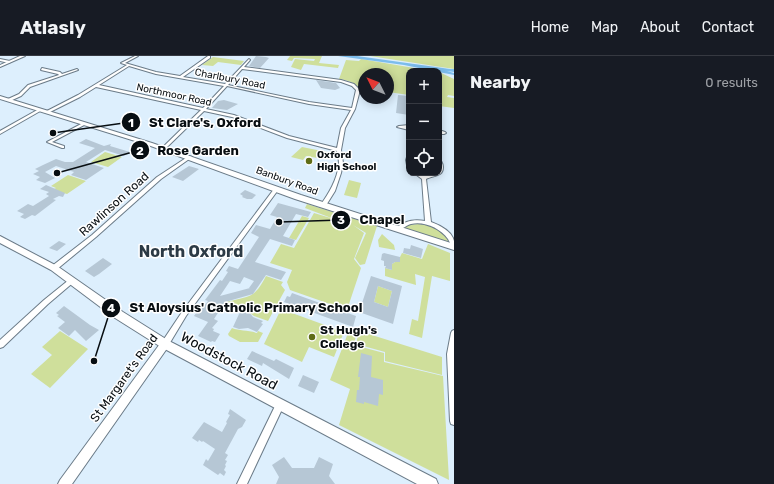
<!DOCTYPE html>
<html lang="en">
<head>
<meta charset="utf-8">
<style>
	:root { --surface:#171b24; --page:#242831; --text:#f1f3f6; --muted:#9ea1a6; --line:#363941 }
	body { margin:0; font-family:Rubik,sans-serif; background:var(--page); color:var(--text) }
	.controls { position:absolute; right:12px; top:12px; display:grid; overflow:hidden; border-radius:8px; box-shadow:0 2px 10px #0003 }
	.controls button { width:36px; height:36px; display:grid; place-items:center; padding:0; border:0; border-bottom:1px solid var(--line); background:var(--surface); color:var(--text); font:20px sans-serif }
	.compass { position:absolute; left:358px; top:12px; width:36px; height:36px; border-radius:50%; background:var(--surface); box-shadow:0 2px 10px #0003; rotate:312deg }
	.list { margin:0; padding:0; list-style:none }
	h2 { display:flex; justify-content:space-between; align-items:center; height:52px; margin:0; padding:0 16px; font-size:17px }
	h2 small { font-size:13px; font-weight:400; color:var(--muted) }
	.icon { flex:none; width:22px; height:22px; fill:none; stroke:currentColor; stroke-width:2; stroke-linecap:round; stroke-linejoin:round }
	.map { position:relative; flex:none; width:454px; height:428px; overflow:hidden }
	header { display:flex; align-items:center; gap:24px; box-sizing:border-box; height:56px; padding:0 20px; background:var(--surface); border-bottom:1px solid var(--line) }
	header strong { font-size:19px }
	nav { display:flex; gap:22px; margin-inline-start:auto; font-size:14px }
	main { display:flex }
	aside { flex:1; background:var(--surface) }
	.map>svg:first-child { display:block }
</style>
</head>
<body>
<header>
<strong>Atlasly</strong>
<nav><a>Home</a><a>Map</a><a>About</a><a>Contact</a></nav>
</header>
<main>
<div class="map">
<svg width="454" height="428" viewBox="0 0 454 428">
	<rect width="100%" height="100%" fill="#ddeffd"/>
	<path fill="#cfdf9b" d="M290,0H322L319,7L339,9L338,12L304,8L301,14L291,11L295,3L314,5L315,3L294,2L292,5L287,4Z
		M370,0H454V13Z
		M213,1L244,5L241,9L218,6L213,10L202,9Z
		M361,3L432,15H409V39L388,36V18H364V37H362C360,28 348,24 339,23L346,4L359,5Z
		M439,16L454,23V40L448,39L447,41L454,42V52L439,50Z
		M302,91L332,97V103L324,101L323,103L306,100L303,104L291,101Z
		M105,96L122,101L108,111L91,106Z
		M68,119L86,125L67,138L52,134L56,132L51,130Z
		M349,124L361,127L357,142L344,139Z
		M307,148L377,170L365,208L360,209L355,202L366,177L353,169L364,177L354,203L361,212L347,254L290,234L287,226L292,214L270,207L281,188L294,192L314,157L334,163L305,152Z
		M302,160L309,162L296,184L289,182Z
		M418,168C433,169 444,175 451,188L404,172L409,169Z
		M382,178L394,189L395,194L379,191L378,184Z
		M428,188L450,197V225L432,220L422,282L409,278L412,263L418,265L425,221L415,218L416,229L385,220V212L392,214V208L395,206H400V201L402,197L422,203Z
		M266,220L283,226L281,229L285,234L268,265L254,260L243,252L241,255L226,246C250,240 254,243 266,220Z
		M378,230L392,235L388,251L374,246Z
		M281,253L344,276L334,301L309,291L302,306L264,288Z
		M232,272C239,275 248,274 257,277L258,275L263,277L258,286H240L229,280L228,278Z
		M60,275L88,293L50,332L31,318L52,299L42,291Z
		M359,275L442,301V319L385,305V296L356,288Z
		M348,277L356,279L354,289L384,297V306L443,320L449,424L339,369L350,333L330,324Z"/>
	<path fill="#7cbded" d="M338,0H357L450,13H454V16L447,15L454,17V19L404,9Z"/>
	<path fill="#b6c7d5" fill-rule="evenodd" d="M256,0L266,1L269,2L260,12L249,10Z
		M316,24L336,27L340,32L335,34L321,32Z
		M398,39L409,40V59L396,57Z
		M224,44L238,48L227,54L212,52L218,45Z
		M86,83L104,90L111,88L110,90L130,96L124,100L105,94L86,106L104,112L86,124L71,119L74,116L56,110L45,116L55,122L45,127L36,124L40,121L33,118L39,115L35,113L43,109L56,103L65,106H73L95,92L79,87Z
		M189,110L199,113L183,125L172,121Z
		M46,129L65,137L63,141L59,140L53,143L56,144L35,160L32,159L25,163L20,161L24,158L17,155L28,148L33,150L49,140L46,138L49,136L40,133Z
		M245,134L252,137L256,139L252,143H247L242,141L243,140L240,138Z
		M278,147L311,156L308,161L296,158L283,180L295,184L292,190L270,183L255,206L286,216L281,224L266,219L253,238L225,246L214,263L218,265L212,272L214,273L213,275L220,278L215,286L212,285L211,286L198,280L208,266L194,260L199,253L201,254L208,245L205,244L220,224L222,225L228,216L226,215L229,210L238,213L259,181L251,177L256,169L270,173L277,161L270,159ZM244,221L254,225L249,232H250L220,240L230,225L240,228Z
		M59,185L66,188L57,195L49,192Z
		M411,189L423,193L421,202L403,197L404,192L410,193Z
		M384,197L400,201V206H395L392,208V214L385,212L386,210H384V205L381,204L382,198Z
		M103,202L112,208L99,218L94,221L85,215Z
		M371,220L402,230L393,268L359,256ZM378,230L392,235L388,251L374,246Z
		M292,237L356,260L353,271L284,246L287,240L290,241Z
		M64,250L90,269L99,274L86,285L75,274L69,280L58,272L65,266L57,260L59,259L56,257Z
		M243,254L249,256L253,261L263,265L261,267L263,268L257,276L248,272L239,273L233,271L239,258Z
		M252,295L274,305L276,303L294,312L289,323L263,307L262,310L247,303Z
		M361,297L372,300L371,321L383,324V339L379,338L378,350L364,346V348L356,346L357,334H359L360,321H358Z
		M303,319L319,326L314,337L298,330Z
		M230,353L246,364L242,371L238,373L225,397L228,399L225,404L227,405L225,409L226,410L224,414L226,416L224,420L220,417L218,419L203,409L206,403L208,405L215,393L203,385L202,386L199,384L198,386L192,382L204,366L222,376L227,367L226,366L230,359L228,358Z
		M284,401L292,412H314L319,401L333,408L329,420L335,428H276L279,421L272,409Z"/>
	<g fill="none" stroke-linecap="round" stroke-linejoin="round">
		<g stroke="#6b7b88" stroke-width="2">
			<path id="street" d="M135,0H138L125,7L156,16L180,20L208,0H210V2L183,21L225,28L249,3L250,4L244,11L341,24L354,28L360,34L355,53L345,72L341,94L343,107L341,117L335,135L325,151H321L320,150C329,137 337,124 339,108C339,104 338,99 337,95L287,82L232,61L204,55L165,93H163V91L201,54L96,31L80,41L48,57L45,56L78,39L127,9L121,7ZM129,10L156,18L224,30L203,52L99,29ZM242,13L341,26L352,30L356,34L352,52L309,46L228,29ZM227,30L309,48L351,54L341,72L337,92L289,80L234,59L206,53Z
				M0,3L10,5V6L9,7L0,5Z
				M42,12L60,16L62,18L77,13L78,14L30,31L21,40L10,45H8V43L19,38L28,29L59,19L58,18L41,14Z
				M39,53L42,54L0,78V75Z
				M83,67L86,68L52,86L64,90V92H62L47,86Z
				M409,69V71H407L409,72V74L397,71L399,70Z
				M439,74L445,76L446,77L444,78H439Z
				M408,98H409V110L407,109L406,104Z
				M189,100L192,101L161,123L96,181L56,214H52L51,212L52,210L92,179L157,121Z
				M439,103C443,106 445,114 440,118C437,120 430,121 426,123L431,166C439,169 452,175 454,185C454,187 454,190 454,192L452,191C451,189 449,185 448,183C440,172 424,165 411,168C406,169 403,174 397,173L396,172C404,165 415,163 425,165L422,123L414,117H419L424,120L434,117H439Z
				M274,133H278V134L186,260L168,290L165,291L162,290L161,288L162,286L182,256Z
				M70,223H74L75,225L48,248L3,291L0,292V284L44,244Z
				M454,274V369L451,368L450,365L447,298L451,277L452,275Z
				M280,345L283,346L284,349L247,428H237L277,346Z"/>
		</g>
		<g stroke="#6b7b88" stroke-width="2">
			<path id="secondary" d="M20,0H25L0,11V9Z
				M165,284L168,285L170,288L168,291L72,428H58L60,424L162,285Z"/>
		</g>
		<g stroke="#6b7b88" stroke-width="2">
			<path id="primary" d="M0,40L152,87L301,139L454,188V194L295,143L148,89L0,43Z
				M0,180L57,210L123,256L169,285L436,423L438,428H417L161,291L115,262L51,214L0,187Z"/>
		</g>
		<use href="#street" fill="#fff" fill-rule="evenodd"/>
		<use href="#secondary" fill="#fff" fill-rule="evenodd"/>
		<use href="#primary" fill="#fff" fill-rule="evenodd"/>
	</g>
	<g fill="#5f6d17" stroke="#fff" stroke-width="1.5">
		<circle cx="309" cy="105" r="4"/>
		<circle cx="312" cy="281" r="4"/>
	</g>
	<g text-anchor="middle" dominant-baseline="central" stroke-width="3" stroke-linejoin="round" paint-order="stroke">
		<g font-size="10" fill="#080e12" stroke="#fff">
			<text transform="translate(230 23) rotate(11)">Charlbury Road</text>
			<text transform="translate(174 39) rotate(12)">Northmoor Road</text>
			<text transform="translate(287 125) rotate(20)">Banbury Road</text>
		</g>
		<g font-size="10" font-weight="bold" fill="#080e12" stroke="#fff" text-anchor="start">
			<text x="317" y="99">Oxford<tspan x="317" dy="12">High School</tspan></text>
		</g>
		<g font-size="12" fill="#080e12" stroke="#fff">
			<text transform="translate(114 148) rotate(-42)">Rawlinson Road</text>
			<text transform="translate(124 322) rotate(-54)">St Margaret's Road</text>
		</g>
		<g font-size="12" font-weight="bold" fill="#080e12" stroke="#fff" text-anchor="start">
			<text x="320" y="274">St Hugh's<tspan x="320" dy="14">College</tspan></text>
		</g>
		<g font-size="14" fill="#080e12" stroke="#fff">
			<text transform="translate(229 305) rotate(28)">Woodstock Road</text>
		</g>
		<g font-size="16" font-weight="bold" fill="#2c3a45" stroke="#fff">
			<text x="191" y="195">North Oxford</text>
		</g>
	</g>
	<path fill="none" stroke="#080e12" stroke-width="1.5" d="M53 77L131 66M57 117L140 94M279 166L341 164M94 305L111 252"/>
	<g fill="#080e12" stroke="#fff" stroke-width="1.5">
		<circle cx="53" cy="77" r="4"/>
		<circle cx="57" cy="117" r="4"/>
		<circle cx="279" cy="166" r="4"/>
		<circle cx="94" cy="305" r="4"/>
		<circle cx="131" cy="66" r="10"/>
		<circle cx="140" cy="94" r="10"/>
		<circle cx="341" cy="164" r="10"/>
		<circle cx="111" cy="252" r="10"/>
	</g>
	<g font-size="12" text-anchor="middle" font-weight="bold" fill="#fff">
		<text x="131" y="71">1</text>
		<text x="140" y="99">2</text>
		<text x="341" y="168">3</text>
		<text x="111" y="256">4</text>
	</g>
	<g font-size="13" text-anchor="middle" font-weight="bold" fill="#080e12" stroke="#fff" stroke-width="3" stroke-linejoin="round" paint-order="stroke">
		<text x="205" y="71">St Clare's, Oxford</text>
		<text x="198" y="99">Rose Garden</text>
		<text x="382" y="168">Chapel</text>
		<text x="246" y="256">St Aloysius' Catholic Primary School</text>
	</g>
</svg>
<div class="controls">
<button>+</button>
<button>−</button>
<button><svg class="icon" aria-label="locate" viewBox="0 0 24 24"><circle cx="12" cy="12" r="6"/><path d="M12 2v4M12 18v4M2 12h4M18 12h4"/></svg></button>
</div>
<svg class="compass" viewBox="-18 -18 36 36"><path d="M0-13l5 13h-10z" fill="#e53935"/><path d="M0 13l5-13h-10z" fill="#9ea1a6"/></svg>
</div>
<aside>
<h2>Nearby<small>0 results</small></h2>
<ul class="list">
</ul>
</aside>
</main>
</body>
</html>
